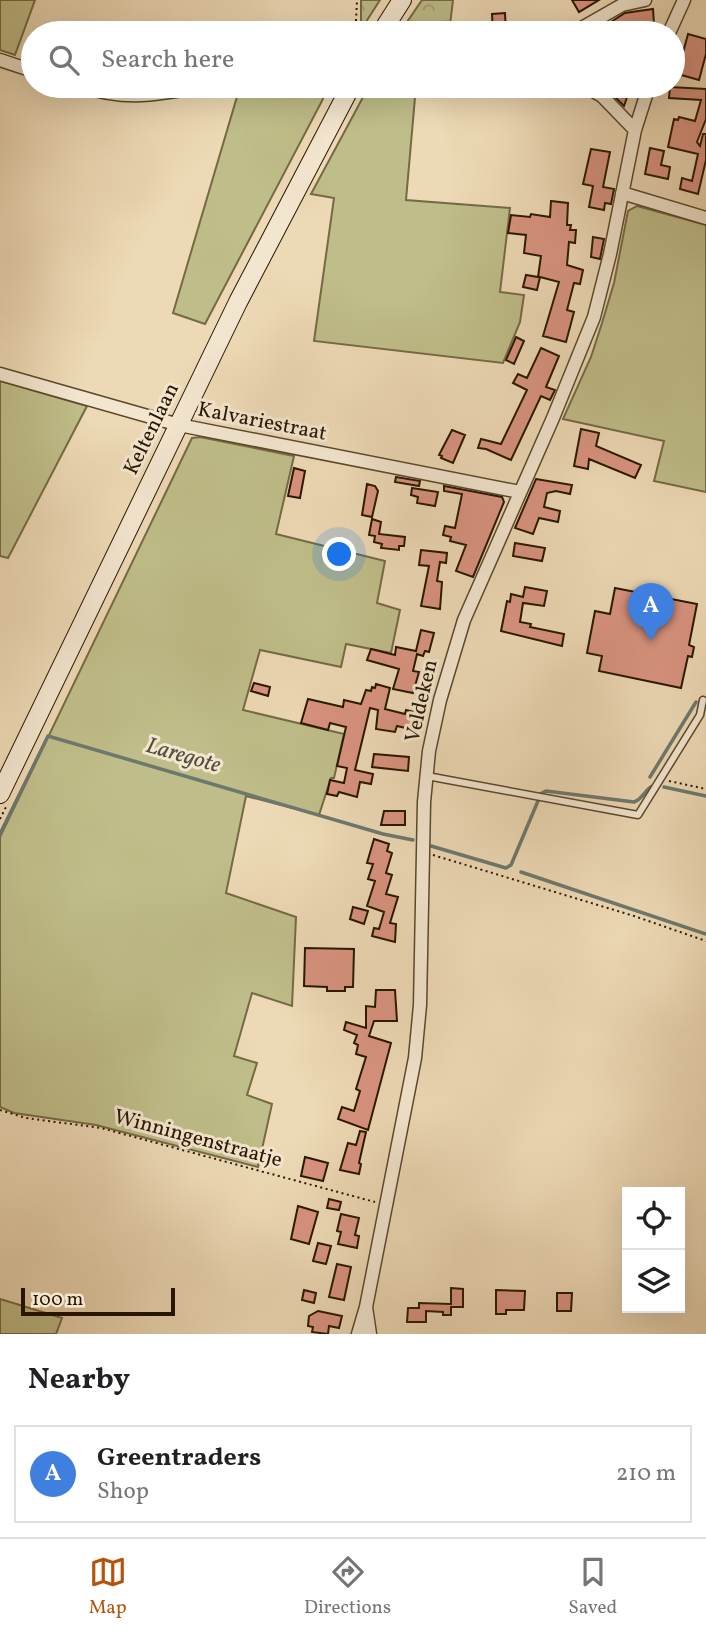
<!DOCTYPE html>
<html lang="en">
<head>
<meta charset="utf-8">
<style>
	:root { --surface:#fff; --page:#f6f6f6; --text:#202124; --muted:#757577; --line:#e0e0e0; --accent:#b45309 }
	body { margin:0; font-family:Vollkorn,serif; background:var(--page); color:var(--text) }
	.controls { position:absolute; right:21px; bottom:21px; display:grid; overflow:hidden; border-radius:0px; box-shadow:0 7px 28px #0002 }
	.controls button { width:63px; height:63px; display:grid; place-items:center; padding:0; border:0; border-bottom:2px solid var(--line); background:var(--surface); color:var(--text); font:35px sans-serif }
	.scale { position:absolute; left:21px; bottom:18px; width:154px; box-sizing:border-box; padding-left:7px; border:4px solid #291600; border-top:0; font-size:19px; line-height:24px; white-space:nowrap; color:#291600; -webkit-text-stroke:5px #f3e6cf; paint-order:stroke }
	.you { position:absolute; left:340px; top:555px; width:24px; height:24px; margin:-18px; border:5px solid #fff; border-radius:50%; background:#1a73e8; box-shadow:0 0 0 10px #1a73e833 }
	.badge { display:grid; place-items:center; width:46px; height:46px; border-radius:50%; background:var(--accent); color:#fff; font-size:23px; font-weight:700 }
	.pin { position:absolute; translate:-50% -58px; filter:drop-shadow(0 2px 4px #0008) }
	.pin::after { content:''; position:absolute; top:37px; width:24px; height:21px; background:inherit; clip-path:polygon(0 0,100% 0,50% 100%) }
	.list { margin:0; padding:0; list-style:none }
	h2 { display:flex; justify-content:space-between; align-items:center; height:91px; margin:0; padding:0 28px; font-size:30px }
	h2 small { font-size:23px; font-weight:400; color:var(--muted) }
	.list li { display:grid; grid-template-columns:46px 1fr auto; gap:21px; align-items:center; box-sizing:border-box; height:98px; margin:0 14px 14px; padding:0 14px; border:2px solid var(--line); border-radius:0px }
	.list b { display:block; font-size:26px; white-space:nowrap }
	.list p { margin:0; font-size:23px; white-space:nowrap; color:var(--muted) }
	.list em { font-size:23px; font-style:normal; color:var(--muted) }
	.icon { flex:none; width:38px; height:38px; fill:none; stroke:currentColor; stroke-width:2; stroke-linecap:round; stroke-linejoin:round }
	.map { position:relative; flex:none; width:706px; height:1334px; overflow:hidden }
	.search { position:absolute; background:var(--surface); box-shadow:0 7px 28px #0002; left:21px; right:21px; top:21px; height:77px; display:flex; align-items:center; gap:18px; box-sizing:border-box; padding:0 24px; border-radius:38px; color:var(--muted); font-size:26px }
	.sheet { height:203px; background:var(--surface) }
	nav { display:flex; justify-content:space-around; align-items:center; box-sizing:border-box; height:98px; border-top:2px solid var(--line); background:var(--surface); font-size:19px; color:var(--muted) }
	nav a { display:grid; justify-items:center; gap:4px }
	nav .on { color:var(--accent) }
	.map>svg:first-child { display:block }
</style>
</head>
<body>
<div class="map">
<svg width="706" height="1334" viewBox="0 0 706 1334">
	<defs>
		<pattern id="forest-crowns" width="20" height="18" patternUnits="userSpaceOnUse" patternTransform="scale(1.75)"><rect width="20" height="18" fill="#bfbd89"/><path d="M2 6a3 3 0 1 1 6 0M12 15a3 3 0 1 1 6 0" fill="none" stroke="#a4a274"/></pattern>
	</defs>
	<rect width="100%" height="100%" fill="#edd9b5"/>
	<filter id="stains"><feTurbulence type="fractalNoise" baseFrequency=".00286" numOctaves="4"/><feColorMatrix values="0 0 0 0 .2 0 0 0 0 .09 0 0 0 0 .02 0 0 0 .5 -.17"/></filter>
	<radialGradient id="worn" r=".72"><stop offset=".6" stop-color="#630" stop-opacity="0"/><stop offset="1" stop-color="#630" stop-opacity=".3"/></radialGradient>
	<path fill="#bfbd89" stroke="#746a44" stroke-width="2" d="M0,0H35L15,55L0,50Z
		M275,86H319L323,99L205,324L173,313L239,90Z
		M369,86H416L406,200L510,208L500,292L524,295L520,322L503,363L314,341L334,198L311,194Z
		M637,206L706,225V492L654,481L664,441L563,419L591,357L602,323L614,283L628,211Z
		M0,381L87,406L8,558L0,556Z
		M200,437L294,456L276,534L385,561L377,603L400,610L391,653L346,644L341,667L260,650L243,710L344,734L334,778H331L319,815L246,796L226,893L296,917L292,1006L252,993L234,1056L257,1063L247,1095L272,1104L258,1167L96,1125L14,1113L0,1107V837L192,438Z
		M0,1299L62,1318L56,1334H0Z"/>
	<path fill="url(#forest-crowns)" stroke="#746a44" stroke-width="2" d="M361,0H380L364,25L361,22Z
		M422,0H453L449,33H402L403,28Z"/>
	<g fill="none" stroke-linecap="round" stroke-linejoin="round">
		<path stroke="#6d786d" stroke-width="3.5" d="M650,777L696,702
			M664,787L706,796
			M540,794L546,791L634,802C643,799 645,789 653,786
			M0,834L48,736L383,834L413,840
			M431,846L506,868L511,865L538,801
			M521,872L706,934"/>
	</g>
	<path fill="#d99380" stroke="#291600" stroke-width="2" d="M572,0H599L579,12Z
		M653,9L654,24L651,33H613L611,22L614,20L625,13Z
		M505,13L506,33H493L492,14Z
		M688,34L706,39V54L699,80L674,73L678,59L681,60Z
		M602,86H631L624,106L608,90Z
		M670,87L706,89V119L697,142L700,146L703,134H706V160L698,194L680,189L682,178L692,181L698,154L668,147L674,119L678,120L679,117L695,121L701,100L669,98Z
		M650,148L664,151L661,165L670,167L668,179L645,174Z
		M591,149L610,152L603,187L614,189L611,204L605,203L604,210L589,207L593,186L583,184Z
		M551,201L568,203L567,225H571L570,230H576L575,243L569,242L567,265L583,270L580,284L574,283L567,310L574,312L566,342L543,336L559,282L540,277L537,290L523,287L526,275L538,277L541,256L524,253L526,235L508,233L511,215L530,217L531,214L550,217Z
		M593,237L604,239L600,259L591,257Z
		M516,337L524,341L514,364L506,360Z
		M541,348L559,356L546,387L555,390L550,400L541,396L511,460L486,449L478,448L481,439L501,444L527,390L513,383L518,374L527,378Z
		M581,429L599,433L596,446L641,465L635,478L589,459L588,469L574,466Z
		M452,430L465,435L453,463L441,458L442,456L439,455Z
		M294,468L305,471L300,498L288,496Z
		M396,477L420,481L419,486L395,482Z
		M536,479L572,485L570,494L556,491L547,493L544,507L560,511L558,522L539,518L533,534L515,528Z
		M367,484L375,486L378,491L372,517L362,515Z
		M444,486L502,497L504,502L473,577L456,571L466,545L450,541L451,537L443,535L445,526L455,528L462,494L444,491Z
		M412,488L438,492L435,506L417,503L418,497L411,495Z
		M372,519L381,522L379,534L405,537L404,546H399V550L381,548L382,544L374,542L375,536L369,535Z
		M515,543L545,548L542,561L513,556Z
		M421,550L447,553L446,563L440,562L437,581L442,582L440,609L421,606L429,566L419,565Z
		M525,587L547,591L544,606L523,603L520,622L531,624L530,627L564,634L562,646L501,631L507,601L510,602L511,594L523,597Z
		M615,588L697,604L689,645L694,647L692,657L688,656L681,688L599,671L602,656L587,653L595,611L610,614Z
		M421,630L434,633L429,652L425,651L423,656L417,654L413,671L419,672L413,693L393,689L399,669L367,660L371,649L395,655L396,647L416,651Z
		M254,683L270,687L268,696L251,691Z
		M376,684L390,688L385,709L405,714L406,710L418,713L414,730L397,726L395,732L376,729L378,710L370,708L355,770L373,774L371,784L360,782L357,797L339,792L337,796L327,794L330,780L344,783L347,768L337,766L346,727L330,723L328,730L301,723L308,699L343,707L344,700L361,704L366,690L371,691L372,687L375,688Z
		M374,754L409,757L408,771L372,767Z
		M384,811H405V825H381Z
		M374,839L389,844L387,851L392,853L386,873L392,875L386,894L398,897L390,923L396,924L395,942L372,936L374,928L379,929L384,912L367,906L375,881L368,879L373,864L367,863Z
		M353,907L368,911L364,924L350,919Z
		M305,948L354,949L353,987H345V991H327V987L304,986Z
		M376,990H395L397,1021H374L369,1036L391,1043L368,1130L338,1119L342,1107L354,1111L360,1091L356,1089L366,1057L356,1054L358,1045L354,1043L357,1035L344,1030L346,1022L366,1028V1006L375,1007Z
		M360,1131L366,1132L359,1163L361,1164L359,1174L340,1170L348,1143L356,1145Z
		M305,1157L328,1163L323,1181L301,1176Z
		M329,1199L341,1202L339,1210L327,1208Z
		M298,1206L318,1212L309,1244L291,1239Z
		M341,1214L359,1218L355,1235L359,1236L357,1248L338,1244L341,1232L337,1231Z
		M318,1243L331,1246L326,1264L313,1261Z
		M337,1264L351,1267L344,1300L329,1297Z
		M451,1288L463,1289V1307H451V1315H443V1312L426,1311V1322H407L408,1308H419V1303L451,1304Z
		M304,1290L316,1293L314,1303L302,1300Z
		M496,1290L525,1291L524,1310H506V1314H496Z
		M557,1293H572L571,1311H557Z
		M318,1311L342,1316L339,1328L329,1326L328,1334L312,1332L313,1327L308,1326L309,1316Z"/>
	<g fill="none" stroke-linecap="round" stroke-linejoin="round">
		<g stroke="#5a472d" stroke-width="9">
			<path id="lane" d="M427,776L638,815L700,715L703,700"/>
		</g>
		<g stroke="#5a472d" stroke-width="15">
			<path id="street" d="M354,33V32
				M573,33L622,5L645,0
				M669,33L684,0
				M0,60L33,71
				M80,86C130,102 157,94 207,86
				M584,86L602,96L635,130
				M622,193L706,218
				M0,374L179,425L520,492
				M366,1307L415,1058L420,1005L424,802L429,751L440,700L464,620L553,418L594,317L610,254L635,130L649,86
				M358,1334L366,1307L370,1334"/>
		</g>
		<g stroke="#291600" stroke-width="20">
			<path id="secondary" d="M381,33L402,0
				M0,794L238,302L351,86"/>
		</g>
		<path stroke="#291600" stroke-width="2" stroke-dasharray="2 3.5" stroke-linecap="butt" d="M356,21L357,0
			M669,781L706,789
			M0,819L6,807
			M433,855L634,916L706,941
			M0,1110L26,1118L101,1128L375,1202"/>
		<use href="#lane" stroke="#f3e6cf" stroke-width="6"/>
		<use href="#street" stroke="#f3e6cf" stroke-width="12"/>
		<use href="#secondary" stroke="#f3e6cf" stroke-width="18"/>
	</g>
	<g text-anchor="middle" dominant-baseline="central" stroke-width="6" stroke-linejoin="round" paint-order="stroke">
		<g font-size="21" fill="#291600" stroke="#f3e6cf">
			<text transform="translate(262 422) rotate(11)">Kalvariestraat</text>
			<text transform="translate(152 429) rotate(-64)">Keltenlaan</text>
			<text transform="translate(422 701) rotate(-77)">Veldeken</text>
			<text transform="translate(198 1139) rotate(15)">Winningenstraatje</text>
		</g>
		<g font-size="23" font-style="italic" fill="#514f3f" stroke="#f3e6cf">
			<text transform="translate(183 756) rotate(16)">Laregote</text>
		</g>
	</g>
	<rect width="100%" height="100%" filter="url(#stains)"/>
	<rect width="100%" height="100%" fill="url(#worn)"/>
</svg>
<div class="controls">
<button><svg class="icon" aria-label="locate" viewBox="0 0 24 24"><circle cx="12" cy="12" r="6"/><path d="M12 2v4M12 18v4M2 12h4M18 12h4"/></svg></button>
<button><svg class="icon" aria-label="layers" viewBox="0 0 24 24"><path d="M12 4l9 5-9 5-9-5zM3 14l9 5 9-5"/></svg></button>
</div>
<div class="scale">100 m</div>
<div class="you"></div>
<div class="pin badge" style="left:651px;top:641px;background:#3f7fe0">A</div>
<div class="search"><svg class="icon" aria-label="search" viewBox="0 0 24 24"><circle cx="10" cy="10" r="6"/><path d="M15 15l6 6"/></svg>Search here</div>
</div>
<section class="sheet">
<h2>Nearby<small></small></h2>
<ul class="list">
<li><span class="badge" style="background:#3f7fe0">A</span><div><b>Greentraders</b><p>Shop</p></div><em>210 m</em></li>
</ul>
</section>
<nav>
<a class="on"><svg class="icon" aria-label="map" viewBox="0 0 24 24"><path d="M3 6l6-2 6 2 6-2v14l-6 2-6-2-6 2zM9 4v14M15 6v14"/></svg>Map</a>
<a><svg class="icon" aria-label="directions" viewBox="0 0 24 24"><path d="M12 3l9 9-9 9-9-9zM9 14v-3h6M13 9l2 2-2 2"/></svg>Directions</a>
<a><svg class="icon" aria-label="saved" viewBox="0 0 24 24"><path d="M7 4h10v16l-5-4-5 4z"/></svg>Saved</a>
</nav>
</body>
</html>
